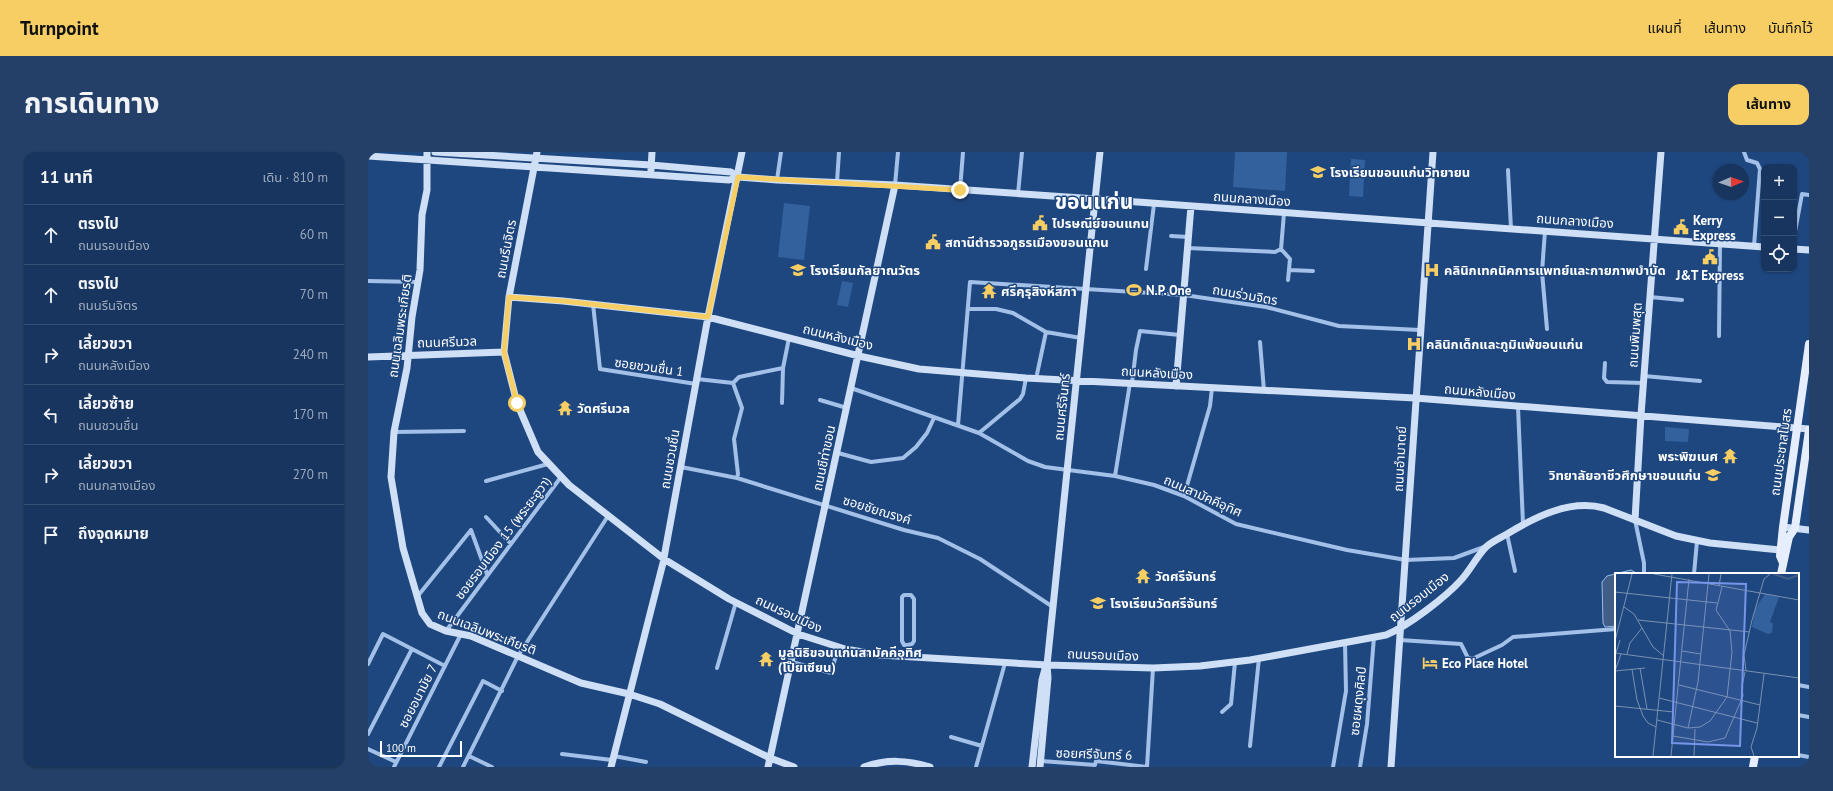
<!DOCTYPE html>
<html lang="th">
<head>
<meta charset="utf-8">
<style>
	:root { --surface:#17355f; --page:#244068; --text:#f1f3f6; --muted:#9eabbd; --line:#365074; --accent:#f6ce63 }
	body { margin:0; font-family:"PT Sans","Noto Sans Thai",sans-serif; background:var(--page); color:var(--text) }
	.controls { position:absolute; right:12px; top:12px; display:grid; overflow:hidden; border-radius:8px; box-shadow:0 1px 3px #0004 }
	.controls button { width:36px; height:36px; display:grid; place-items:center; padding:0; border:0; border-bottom:1px solid var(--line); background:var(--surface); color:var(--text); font:20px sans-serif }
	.compass { position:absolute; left:1345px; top:12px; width:36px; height:36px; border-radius:50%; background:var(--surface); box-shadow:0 1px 3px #0004; rotate:88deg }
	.scale { position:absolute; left:12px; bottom:10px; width:82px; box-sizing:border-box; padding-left:4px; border:2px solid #fff; border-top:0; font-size:11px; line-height:14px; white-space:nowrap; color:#fff; -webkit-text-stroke:3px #1f477f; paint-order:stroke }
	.stop { position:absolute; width:12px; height:12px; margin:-9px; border:3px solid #f6ce63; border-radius:50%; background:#fff }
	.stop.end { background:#f6ce63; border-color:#fff; box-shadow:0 1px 4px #0008 }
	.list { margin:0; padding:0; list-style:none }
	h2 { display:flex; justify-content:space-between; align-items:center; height:52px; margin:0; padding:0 16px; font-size:17px }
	h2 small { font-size:13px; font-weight:400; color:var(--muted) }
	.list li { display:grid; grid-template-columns:26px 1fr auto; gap:12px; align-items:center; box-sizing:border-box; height:60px; padding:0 16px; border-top:1px solid var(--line) }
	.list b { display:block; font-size:15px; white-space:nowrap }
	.list p { margin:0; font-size:13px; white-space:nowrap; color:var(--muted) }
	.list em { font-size:13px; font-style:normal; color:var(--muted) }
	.icon { flex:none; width:22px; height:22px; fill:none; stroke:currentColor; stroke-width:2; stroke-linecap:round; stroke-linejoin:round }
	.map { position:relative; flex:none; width:1441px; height:615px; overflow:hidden; border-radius:12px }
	header { display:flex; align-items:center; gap:24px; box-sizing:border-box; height:56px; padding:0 20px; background:var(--accent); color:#111 }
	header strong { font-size:19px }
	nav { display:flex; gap:22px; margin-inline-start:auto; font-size:14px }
	.intro { display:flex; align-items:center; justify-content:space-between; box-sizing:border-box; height:96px; padding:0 24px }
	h1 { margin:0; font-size:28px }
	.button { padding:10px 18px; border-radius:12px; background:var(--accent); color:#111; font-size:14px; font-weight:700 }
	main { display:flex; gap:24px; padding:0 24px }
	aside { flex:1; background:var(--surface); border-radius:12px; box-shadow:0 1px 3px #0004 }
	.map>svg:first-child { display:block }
</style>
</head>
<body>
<header>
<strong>Turnpoint</strong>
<nav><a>แผนที่</a><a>เส้นทาง</a><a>บันทึกไว้</a></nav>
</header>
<div class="intro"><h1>การเดินทาง</h1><a class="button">เส้นทาง</a></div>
<main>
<aside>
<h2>11 นาที<small>เดิน · 810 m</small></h2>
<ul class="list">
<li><svg class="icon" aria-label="ahead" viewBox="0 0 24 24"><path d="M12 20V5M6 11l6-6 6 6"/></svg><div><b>ตรงไป</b><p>ถนนรอบเมือง</p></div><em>60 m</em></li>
<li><svg class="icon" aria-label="ahead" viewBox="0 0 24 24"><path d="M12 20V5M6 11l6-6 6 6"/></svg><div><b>ตรงไป</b><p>ถนนรึนจิตร</p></div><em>70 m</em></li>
<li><svg class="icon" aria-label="right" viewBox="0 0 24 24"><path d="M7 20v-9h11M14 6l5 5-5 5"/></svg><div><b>เลี้ยวขวา</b><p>ถนนหลังเมือง</p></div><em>240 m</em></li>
<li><svg class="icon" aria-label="left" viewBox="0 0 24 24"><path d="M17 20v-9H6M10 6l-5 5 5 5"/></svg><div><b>เลี้ยวซ้าย</b><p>ถนนชวนชื่น</p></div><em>170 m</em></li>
<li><svg class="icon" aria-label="right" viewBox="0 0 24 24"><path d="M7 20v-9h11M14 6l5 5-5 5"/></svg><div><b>เลี้ยวขวา</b><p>ถนนกลางเมือง</p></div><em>270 m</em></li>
<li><svg class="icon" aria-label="arrive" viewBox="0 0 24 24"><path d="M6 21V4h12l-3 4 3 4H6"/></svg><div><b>ถึงจุดหมาย</b></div></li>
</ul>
</aside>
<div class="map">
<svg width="1441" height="615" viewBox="0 0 1441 615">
	<rect width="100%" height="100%" fill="#1f477f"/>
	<path fill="#32619d" d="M867,0H919L917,39L865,35Z
		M983,7L997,8L995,45L981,44Z
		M416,51L442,54L436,108L410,105Z
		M474,129L485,131L480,155L469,153Z
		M1297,275L1321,277L1320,290L1297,289Z"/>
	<path fill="#405e87" stroke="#97bce9" d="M1263,418L1270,422H1248V474L1237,475L1235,471L1234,430L1239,424Z"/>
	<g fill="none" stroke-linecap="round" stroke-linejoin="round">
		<path stroke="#a3c1e8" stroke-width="4" d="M1376,0L1379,8L1389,11L1392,17L1386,94
			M1140,18L1143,77
			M409,28L413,0
			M469,30L471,0
			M527,33L530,0
			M592,38L595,0
			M650,42L654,0
			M1177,79L1174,120L1179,177
			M803,84L820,85
			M1426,85L1434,42L1441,43
			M819,96L907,100L913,97L916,61
			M913,97L922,107L920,128
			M778,117L786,52
			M921,118L945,119
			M0,129L51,130
			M1282,145L1314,148
			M225,152L232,217L328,232
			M600,157H628L645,161L678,180L713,186
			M1351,184L1352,92
			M892,190L896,239
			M1237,211L1236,226L1239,230L1276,231
			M1276,224L1332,229
			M329,227L365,231L371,225L415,216
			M668,227L678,180
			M365,231L374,256L366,287L370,322L369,326
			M764,231L768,198L772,179L812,183
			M483,236L611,281L660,309L677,315L747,324L786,333L816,344L868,372L979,398L1038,408L1086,406L1116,395
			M452,248L479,256
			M414,251L415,216L421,186
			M1150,255L1155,372
			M590,273L602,130L816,143L898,155L971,174L1052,178
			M26,280L96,279
			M611,281L652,247L655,242L658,226
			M470,301L503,310L535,306L548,295L559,281L566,266
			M313,315L369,326L536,378L570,386L612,407L685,455
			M747,324L762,231
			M118,329L180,312
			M816,344L842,254L844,236
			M118,365L143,392
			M1267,368L1276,411V422
			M103,378L119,422
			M1139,382L1147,419
			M1326,422L1329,389
			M49,445L103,378
			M78,479L193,325
			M1032,488L1093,492L1100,506L1104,507L1134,493L1145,485L1248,477
			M539,505L540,493H536L534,489V445L536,443H543L546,447V489L544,492L540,493
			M424,510L463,521L470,496
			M0,512L15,482L77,514
			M349,516L368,450
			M1430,533L1441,535
			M854,560L863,552L867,510
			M1430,563L1441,565
			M0,582L44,497
			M583,585L614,594
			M882,594L891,506
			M0,597L28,610
			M194,602L244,608
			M1430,603L1441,605
			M101,604L124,615
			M246,604L278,610
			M673,609L727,613L728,609L779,615
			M26,615L93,482
			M71,615L115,529L134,539
			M95,615L150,504L240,364
			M608,615L637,511
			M779,615L785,516
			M965,615L978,539L977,491
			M992,615L999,572L1006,485"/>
		<path stroke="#cedff6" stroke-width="7" d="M59,0V38L54,63L52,118L44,165L39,216L26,280L23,325L35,396L54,461L62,472L78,479L103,484L213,531L261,542L292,552L402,606L426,615
			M67,0L283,13L363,20L370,25L409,28L527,33L728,47L1396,95
			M169,0L141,145L136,200L149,251L170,300L201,333L296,407L361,447L430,482L477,497L512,503L679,513L785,516L832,514L882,508L1018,483C1040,474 1078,445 1094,427C1103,417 1109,404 1118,395C1123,390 1132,386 1139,382C1167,365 1202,347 1236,356L1308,384L1342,391L1413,398
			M0,4L361,28L370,25
			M283,18L284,0
			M1426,97L1441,98
			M141,145L195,149L340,165L491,204L551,217L658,226L1047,246L1441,277
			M0,205L136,200
			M808,234L823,54
			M1267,368L1273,263L1293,0
			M1415,375L1441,378
			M243,615L295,411L340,165L374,0
			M400,615L527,33
			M496,615C519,607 539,608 562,615
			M664,615L674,528L677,517
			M672,615L680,526L679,513L732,0
			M1023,615L1065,0"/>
		<path stroke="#e6eefe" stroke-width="8" d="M1415,411L1412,404L1415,375L1441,192
			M1413,422L1421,385L1427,376L1441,278
			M1385,615L1387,604"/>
	</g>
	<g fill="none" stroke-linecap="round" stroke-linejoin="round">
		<path stroke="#f6ce63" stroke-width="5" d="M149,251L136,200L141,145L195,149L340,165L370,25L592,38"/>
	</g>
	<defs>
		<g id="school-bare" transform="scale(1.2)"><path d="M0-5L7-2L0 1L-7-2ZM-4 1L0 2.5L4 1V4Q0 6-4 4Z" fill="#f6ce63" stroke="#1f477f" stroke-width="2.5" paint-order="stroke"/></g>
		<g id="civic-bare" transform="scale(1.2)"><path d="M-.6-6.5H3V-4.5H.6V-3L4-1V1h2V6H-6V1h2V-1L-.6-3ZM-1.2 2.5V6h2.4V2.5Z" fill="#f6ce63" stroke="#1f477f" stroke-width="2.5" paint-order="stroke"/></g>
		<g id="hospital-bare" transform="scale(1.2)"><path d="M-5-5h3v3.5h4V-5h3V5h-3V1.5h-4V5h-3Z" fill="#f6ce63" stroke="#1f477f" stroke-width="2.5" paint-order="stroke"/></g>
		<g id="stadium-bare" transform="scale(1.2)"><path d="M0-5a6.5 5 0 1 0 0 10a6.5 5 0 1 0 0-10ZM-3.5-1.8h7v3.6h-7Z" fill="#f6ce63" stroke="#1f477f" stroke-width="2.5" paint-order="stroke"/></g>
		<g id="temple-bare" transform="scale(1.2)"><path d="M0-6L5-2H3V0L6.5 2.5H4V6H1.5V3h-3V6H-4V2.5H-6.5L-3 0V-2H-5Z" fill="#f6ce63" stroke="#1f477f" stroke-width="2.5" paint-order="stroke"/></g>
		<g id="university-bare" transform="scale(1.2)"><path d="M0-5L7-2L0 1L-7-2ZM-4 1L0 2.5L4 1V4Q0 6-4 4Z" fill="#f6ce63" stroke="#1f477f" stroke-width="2.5" paint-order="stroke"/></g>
		<g id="hotel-bare" transform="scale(1.2)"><path d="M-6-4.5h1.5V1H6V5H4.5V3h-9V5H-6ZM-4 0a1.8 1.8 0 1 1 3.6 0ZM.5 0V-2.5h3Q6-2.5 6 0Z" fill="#f6ce63" stroke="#1f477f" stroke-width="2.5" paint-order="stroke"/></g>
	</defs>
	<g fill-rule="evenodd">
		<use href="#school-bare" x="950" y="20"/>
		<use href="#civic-bare" x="672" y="71"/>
		<use href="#civic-bare" x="1313" y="75"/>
		<use href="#civic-bare" x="565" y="90"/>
		<use href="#civic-bare" x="1342" y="105"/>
		<use href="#school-bare" x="430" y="118"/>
		<use href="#hospital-bare" x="1064" y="118"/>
		<use href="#stadium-bare" x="766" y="138"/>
		<use href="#temple-bare" x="621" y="139"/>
		<use href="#hospital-bare" x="1046" y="192"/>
		<use href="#temple-bare" x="197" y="256"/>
		<use href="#temple-bare" x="1362" y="304"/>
		<use href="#university-bare" x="1345" y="323"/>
		<use href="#temple-bare" x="775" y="424"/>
		<use href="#school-bare" x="730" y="451"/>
		<use href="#temple-bare" x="398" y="507"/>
		<use href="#hotel-bare" x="1062" y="511"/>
	</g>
	<g text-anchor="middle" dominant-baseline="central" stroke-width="3" stroke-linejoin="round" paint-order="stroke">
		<g font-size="13" font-weight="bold" fill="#fff" stroke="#1f477f" text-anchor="start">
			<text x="962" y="20">โรงเรียนขอนแก่นวิทยายน</text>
			<text x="1325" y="68">Kerry<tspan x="1325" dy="15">Express</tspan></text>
			<text x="684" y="71">ไปรษณีย์ขอนแกน</text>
			<text x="577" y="90">สถานีตำรวจภูธรเมืองขอนแกน</text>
			<text x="442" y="118">โรงเรียนกัลยาณวัตร</text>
			<text x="1076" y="118">คลินิกเทคนิคการแพทย์และกายภาพบำบัด</text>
			<text x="1342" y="123" text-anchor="middle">J&amp;T Express</text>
			<text x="778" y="138">N.P. One</text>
			<text x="633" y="139">ศรีคุรุสิงห์สภา</text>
			<text x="1058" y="192">คลินิกเด็กและภูมิแพ้ขอนแก่น</text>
			<text x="209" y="256">วัดศรีนวล</text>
			<text x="1350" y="304" text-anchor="end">พระพิฆเนศ</text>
			<text x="1333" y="323" text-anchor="end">วิทยาลัยอาชีวศึกษาขอนแก่น</text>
			<text x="787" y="424">วัดศรีจันทร์</text>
			<text x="742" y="451">โรงเรียนวัดศรีจันทร์</text>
			<text x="410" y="500">มูลนิธิขอนแก่นสามัคคีอุทิศ<tspan x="410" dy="15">(โป๊ยเซียน)</tspan></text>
			<text x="1074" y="511">Eco Place Hotel</text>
		</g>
		<g font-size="13" fill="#fff" stroke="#1f477f">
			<text transform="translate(884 47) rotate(4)">ถนนกลางเมือง</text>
			<text transform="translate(1207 69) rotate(4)">ถนนกลางเมือง</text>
			<text transform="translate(138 97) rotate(-79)">ถนนรึนจิตร</text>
			<text transform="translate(877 143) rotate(10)">ถนนร่วมจิตร</text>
			<text transform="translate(32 174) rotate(-82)">ถนนเฉลิมพระเกียรติ</text>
			<text transform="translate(1267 183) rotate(-86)">ถนนพิมพสุต</text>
			<text transform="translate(470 185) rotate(14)">ถนนหลังเมือง</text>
			<text transform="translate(79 190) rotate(-2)">ถนนศรีนวล</text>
			<text transform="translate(281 215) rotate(8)">ซอยชวนชื่น 1</text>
			<text transform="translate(789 221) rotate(3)">ถนนหลังเมือง</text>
			<text transform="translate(1112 240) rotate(5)">ถนนหลังเมือง</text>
			<text transform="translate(694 255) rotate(-84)">ถนนศรีจันทร์</text>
			<text transform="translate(1413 300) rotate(-82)">ถนนประชาสโมสร</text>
			<text transform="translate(456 306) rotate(-78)">ถนนชีท่าขอน</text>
			<text transform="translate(302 307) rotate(-80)">ถนนชวนชื่น</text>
			<text transform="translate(1032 307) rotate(-87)">ถนนอำมาตย์</text>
			<text transform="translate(835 344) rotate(24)">ถนนสามัคคีอุทิศ</text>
			<text transform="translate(509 358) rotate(17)">ซอยชัยณรงค์</text>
			<text transform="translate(135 386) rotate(-53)">ซอยรอบเมือง 15 (พระยะฮูวา)</text>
			<text transform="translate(1051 445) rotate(-38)">ถนนรอบเมือง</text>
			<text transform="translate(421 462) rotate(25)">ถนนรอบเมือง</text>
			<text transform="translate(119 480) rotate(21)">ถนนเฉลิมพระเกียรติ</text>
			<text transform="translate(735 503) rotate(2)">ถนนรอบเมือง</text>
			<text transform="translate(50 544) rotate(-63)">ซอยอนามัย 7</text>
			<text transform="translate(990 549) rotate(-84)">ซอยผดุงศิลป์</text>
			<text transform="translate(726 602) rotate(2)">ซอยศรีจันทร์ 6</text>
		</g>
		<g font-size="21" font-weight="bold" fill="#fff" stroke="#1f477f">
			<text x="726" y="49">ขอนแก่น</text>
		</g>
	</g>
	<g transform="translate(1247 421)">
		<rect width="184" height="184" fill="#1f477f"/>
		<path d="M150,21L164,24L155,49L158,50L157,60L153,61L137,54L140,36Z" fill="#32619d"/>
		<path fill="none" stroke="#405e87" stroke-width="2" d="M159,1L173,6L184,2"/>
		<path fill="none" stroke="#7991b2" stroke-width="1" d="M39,1L184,27M104,13L106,1M0,19L102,30M9,34L19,41L38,74L49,83M23,47L135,59M0,68L17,1M67,78L86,81M0,80L184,105M1,80L5,67M12,81L15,70L27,55M25,95L32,136M17,96L22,127L28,143L33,150L41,154M0,98L30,95M0,98L6,81M131,98L129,82L137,47L149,6L155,1M64,112L145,132M44,125L142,150M0,133L59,139M42,147L73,155L85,154L95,148L112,124L117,79L115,58L101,37L107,14M73,155L83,109L94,1M58,163L93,169L110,165L128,123L127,113L130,99M38,183L57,1M56,183L74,6M79,183L80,156M139,183L136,174L142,155L149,101"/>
		<path fill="#7795e8" fill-opacity="0.15" stroke="#7795e8" stroke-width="2" d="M62,9L131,11L125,173L57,170Z"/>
		<rect width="184" height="184" fill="none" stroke="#fff" stroke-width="2"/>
	</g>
</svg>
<div class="controls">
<button>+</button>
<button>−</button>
<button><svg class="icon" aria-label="locate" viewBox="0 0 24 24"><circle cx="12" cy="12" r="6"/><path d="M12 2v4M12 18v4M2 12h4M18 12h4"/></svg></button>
</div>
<svg class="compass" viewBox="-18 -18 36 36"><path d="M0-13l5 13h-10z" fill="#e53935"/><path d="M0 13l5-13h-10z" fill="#9eabbd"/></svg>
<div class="scale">100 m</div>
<div class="stop" style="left:149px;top:251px"></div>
<div class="stop end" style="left:592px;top:38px"></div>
</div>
</main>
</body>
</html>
